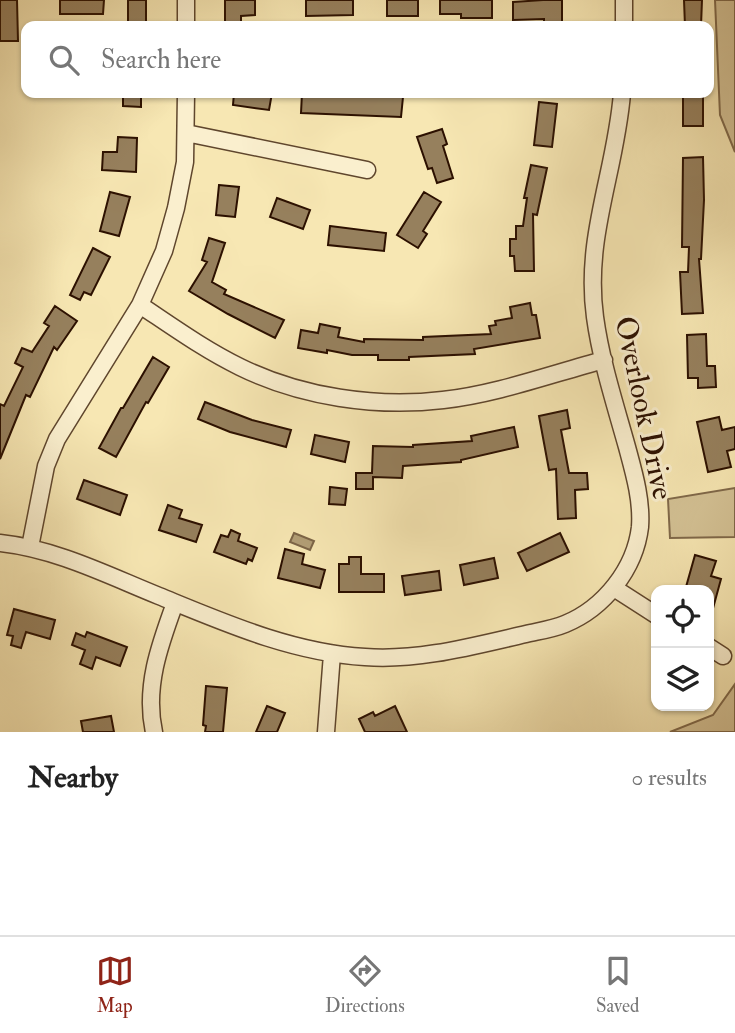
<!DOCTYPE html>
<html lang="en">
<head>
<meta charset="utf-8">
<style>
	:root { --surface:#fff; --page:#f2f2f2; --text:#222; --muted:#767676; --line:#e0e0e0; --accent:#8f2418 }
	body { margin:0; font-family:"IM FELL Double Pica",serif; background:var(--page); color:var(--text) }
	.controls { position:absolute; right:21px; bottom:21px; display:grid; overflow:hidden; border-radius:14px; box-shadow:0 2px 5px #0004 }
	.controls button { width:63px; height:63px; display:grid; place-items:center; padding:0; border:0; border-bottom:2px solid var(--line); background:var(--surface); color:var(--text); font:35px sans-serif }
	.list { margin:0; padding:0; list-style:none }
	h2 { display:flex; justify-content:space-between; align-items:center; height:91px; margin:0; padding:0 28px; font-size:30px }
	h2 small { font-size:23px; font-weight:400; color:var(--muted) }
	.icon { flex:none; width:38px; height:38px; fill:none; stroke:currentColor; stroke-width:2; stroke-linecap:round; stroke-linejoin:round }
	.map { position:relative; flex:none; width:735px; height:732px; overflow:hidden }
	.search { position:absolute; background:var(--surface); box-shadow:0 2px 5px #0004; left:21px; right:21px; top:21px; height:77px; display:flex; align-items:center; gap:18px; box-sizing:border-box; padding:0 24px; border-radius:14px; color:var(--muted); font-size:26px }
	.sheet { height:203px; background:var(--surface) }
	nav { display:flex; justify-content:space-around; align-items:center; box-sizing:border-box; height:98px; border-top:2px solid var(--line); background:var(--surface); font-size:19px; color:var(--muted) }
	nav a { display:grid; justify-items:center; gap:4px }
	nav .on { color:var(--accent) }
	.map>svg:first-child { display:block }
</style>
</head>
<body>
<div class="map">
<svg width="735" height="732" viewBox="0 0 735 732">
	<rect width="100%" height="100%" fill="#f7e7b3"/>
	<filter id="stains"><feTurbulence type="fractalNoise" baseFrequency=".00286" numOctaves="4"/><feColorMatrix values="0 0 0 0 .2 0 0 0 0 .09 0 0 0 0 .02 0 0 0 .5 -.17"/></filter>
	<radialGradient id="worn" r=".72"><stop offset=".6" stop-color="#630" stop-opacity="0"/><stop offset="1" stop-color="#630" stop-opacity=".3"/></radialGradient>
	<path fill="#d4c295" stroke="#80694a" stroke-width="2" d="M715,0H735V152L720,115Z
		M735,488V537L670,538L668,499Z
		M735,684V732H670L713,715Z"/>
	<path fill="#b29e76" stroke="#7c6547" stroke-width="2" d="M294,533L314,541L310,550L290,542Z"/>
	<path fill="#96805d" stroke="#2c1000" stroke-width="2" d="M0,0H17L18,41H0Z
		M60,0H104L103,14H60Z
		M128,0H146V26H128Z
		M225,0H255V15L241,16V26H225Z
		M306,0H353V15L306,16Z
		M387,0H418V16H387Z
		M440,0H492V18H461V14H440Z
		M543,0H562V26H544V19L513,20V2Z
		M684,0H702L701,26H685Z
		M123,93H141V107L123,106Z
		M234,93H272L269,110L233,105Z
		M302,93L403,97L401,117L301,113Z
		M683,93H703V126H683Z
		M539,102L557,104L552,147L534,145Z
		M442,129L447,144L443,146L453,178L437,183L432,168L428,169L417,137Z
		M118,137L137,138L136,172L102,170L103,152H117Z
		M703,157L704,200L701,259H699L703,313L682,314L680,272H688L689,247H682L683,158Z
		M531,165L547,168L537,215L533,214L534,271H515L514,256H510V239H516V226H523L527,198H524Z
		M219,185L239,187L235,217L216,215Z
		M110,192L130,197L119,236L100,231Z
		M424,192L441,202L423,231L427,234L418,248L397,235Z
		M277,198L310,210L303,229L270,217Z
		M330,226L386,233L384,251L328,245Z
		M209,238L225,243L212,282L226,290L224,294L284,320L275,338L228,314L189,291L207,262L202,260Z
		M93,248L110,257L91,295L84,292L80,300L70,295Z
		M530,303L532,315H536L540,338L474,349L475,354L409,357V360H378V355H352L327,350V353L298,348L301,330L318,333L320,324L340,328L338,337L364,342V339L423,340V337L491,334L489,326L496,325L495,321L512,318L510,307Z
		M55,306L77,321L57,350L54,347L30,397L26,395L0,459V404L4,406L23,367L15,363L22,348L32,352L49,326L44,323Z
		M706,334L707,366H715L716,387L698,388V378H688L687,335Z
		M153,357L169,367L148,403L146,402L116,457L99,448L121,408H123Z
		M205,402L252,420L291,430L286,447L230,432L198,419Z
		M567,410L570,428L561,430L569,473H587L588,489L575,490L576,518L558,519L556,469L549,470L539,416Z
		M719,417L722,430L735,427V449L727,451L731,467L708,472L697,422Z
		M514,427L518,447L461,460V462L403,466L402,478L373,477V489H356V473H372L373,446L413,447V445L472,441L471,436Z
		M315,435L349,442L345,462L311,454Z
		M84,480L127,495L120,515L77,499Z
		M330,487L347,489L345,505L329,504Z
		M168,505L182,510L179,518L202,525L196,542L159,530Z
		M231,530L240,534L238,541L257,548L252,561L248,559L246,564L214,552L221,535L228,537Z
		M560,533L569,552L527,571L518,553Z
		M285,549L304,554L302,564L325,570L320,588L278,578Z
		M695,555L716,561L711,576L721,579L712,612H709V590L686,587Z
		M349,557H361V574H384V592H339V564H349Z
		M494,558L498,578L464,585L460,565Z
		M439,571L441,590L405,595L402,576Z
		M14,609L55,620L50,639L26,632L21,648L11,645L13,636L7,635Z
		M87,632L127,647L120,666L96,657L92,669L80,664L85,650L72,645L76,633L85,637Z
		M206,686L227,688L223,732H205L206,726L203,725Z
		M267,706L285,713L277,732H256Z
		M395,706L407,732H365L359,719L373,712L375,716Z
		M111,716L114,732H83L81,721Z"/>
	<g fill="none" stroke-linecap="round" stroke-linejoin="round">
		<g stroke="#5f462d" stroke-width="19">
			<path id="minor" d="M186,0V26
				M624,0V26
				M186,133L367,170
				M140,305C173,327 205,350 240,367C301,397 376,408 443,400C497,394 551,374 604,360
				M0,543C56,549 107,575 159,596C225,623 293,653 365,657C419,661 473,646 526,634C539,631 553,629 565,624C604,608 635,569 640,527C642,500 634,473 627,447C615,404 601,361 595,317C584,237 616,171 622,93
				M30,547L46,466L57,439L140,305L164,251L176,208L185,162L186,93
				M614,588L656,615
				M709,647L723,656
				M154,732C144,687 160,644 175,603
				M326,732L332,654"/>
		</g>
		<use href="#minor" stroke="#faefce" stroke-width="16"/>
	</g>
	<g text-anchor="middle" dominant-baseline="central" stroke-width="6" stroke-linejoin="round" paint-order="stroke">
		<g font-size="30" fill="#2c1000" stroke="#faefce">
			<text transform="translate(644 408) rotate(78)">Overlook Drive</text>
		</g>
	</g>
	<rect width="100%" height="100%" filter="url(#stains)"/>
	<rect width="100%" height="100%" fill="url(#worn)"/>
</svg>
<div class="controls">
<button><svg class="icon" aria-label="locate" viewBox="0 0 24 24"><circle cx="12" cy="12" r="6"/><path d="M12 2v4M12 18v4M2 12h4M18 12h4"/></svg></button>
<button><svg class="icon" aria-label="layers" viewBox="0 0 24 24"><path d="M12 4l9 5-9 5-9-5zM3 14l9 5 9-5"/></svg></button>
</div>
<div class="search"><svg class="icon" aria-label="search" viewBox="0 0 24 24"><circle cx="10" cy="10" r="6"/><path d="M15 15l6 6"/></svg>Search here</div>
</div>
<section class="sheet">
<h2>Nearby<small>0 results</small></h2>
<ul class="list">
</ul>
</section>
<nav>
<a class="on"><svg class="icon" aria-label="map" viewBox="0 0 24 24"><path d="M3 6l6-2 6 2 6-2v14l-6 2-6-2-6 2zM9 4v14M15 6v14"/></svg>Map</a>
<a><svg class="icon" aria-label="directions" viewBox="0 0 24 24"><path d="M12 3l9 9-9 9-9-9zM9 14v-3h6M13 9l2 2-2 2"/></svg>Directions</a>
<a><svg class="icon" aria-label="saved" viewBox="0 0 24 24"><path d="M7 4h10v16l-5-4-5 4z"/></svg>Saved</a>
</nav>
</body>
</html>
